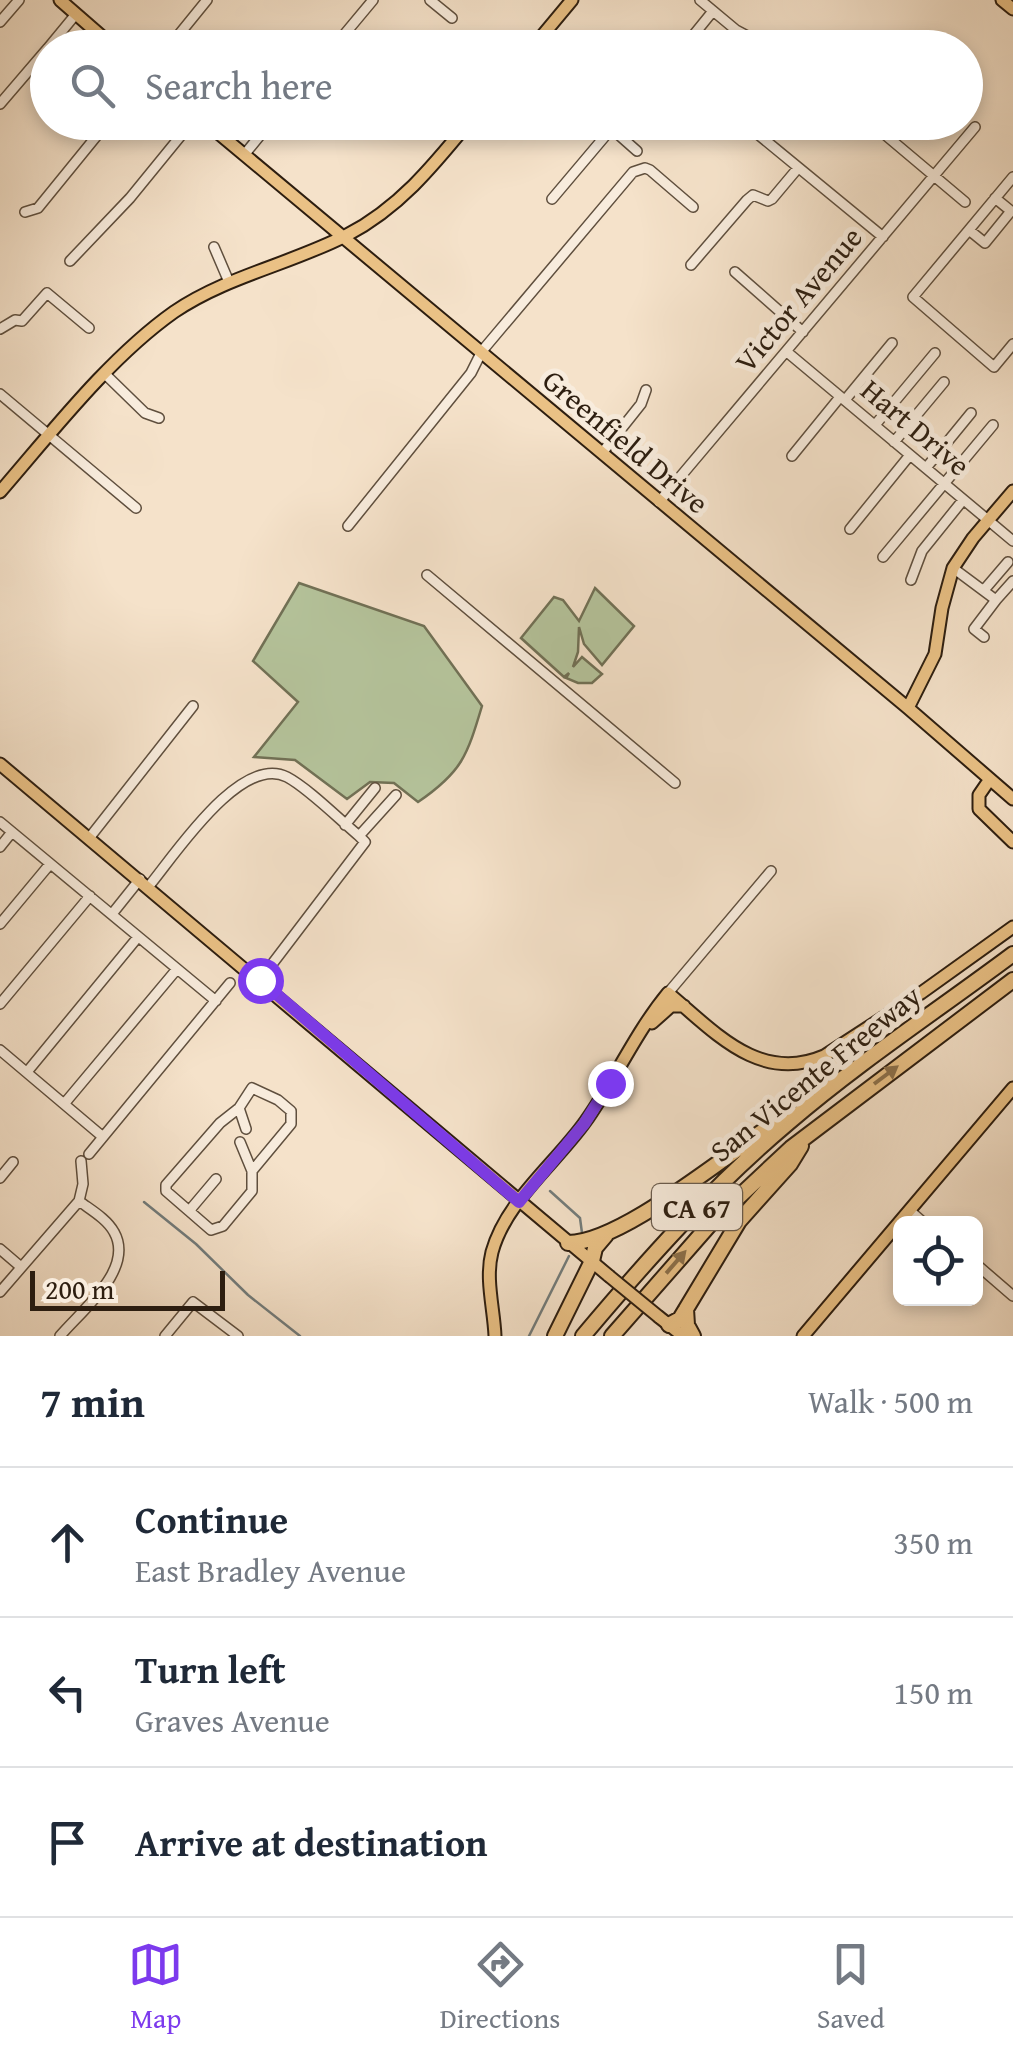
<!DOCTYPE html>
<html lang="en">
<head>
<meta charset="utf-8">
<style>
	:root { --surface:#fff; --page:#f6f6f7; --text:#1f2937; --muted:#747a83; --line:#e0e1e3; --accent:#7c3aed }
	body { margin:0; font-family:"Gentium Book Plus",serif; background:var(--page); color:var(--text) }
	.controls { position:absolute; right:30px; bottom:30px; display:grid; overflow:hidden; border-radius:15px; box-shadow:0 5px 15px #0003 }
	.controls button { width:90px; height:90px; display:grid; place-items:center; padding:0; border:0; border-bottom:2px solid var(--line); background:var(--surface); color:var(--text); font:50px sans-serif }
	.scale { position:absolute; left:30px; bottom:25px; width:195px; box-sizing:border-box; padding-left:10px; border:5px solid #2d1e10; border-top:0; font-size:28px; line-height:35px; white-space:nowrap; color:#2d1e10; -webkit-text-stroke:8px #f8ecdd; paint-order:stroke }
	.stop { position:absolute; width:30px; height:30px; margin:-22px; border:8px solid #7c3aed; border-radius:50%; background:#fff }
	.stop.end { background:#7c3aed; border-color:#fff; box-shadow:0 2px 10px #0008 }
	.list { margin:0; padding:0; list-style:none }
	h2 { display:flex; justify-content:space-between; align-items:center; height:130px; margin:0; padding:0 40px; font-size:42px }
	h2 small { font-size:32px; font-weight:400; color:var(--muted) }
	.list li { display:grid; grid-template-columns:65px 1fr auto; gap:30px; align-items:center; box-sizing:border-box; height:150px; padding:0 40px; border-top:2px solid var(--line) }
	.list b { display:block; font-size:38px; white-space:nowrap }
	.list p { margin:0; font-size:32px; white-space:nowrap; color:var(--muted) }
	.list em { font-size:32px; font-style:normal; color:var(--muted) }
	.icon { flex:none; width:55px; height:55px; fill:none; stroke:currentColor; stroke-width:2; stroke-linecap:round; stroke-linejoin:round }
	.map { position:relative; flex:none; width:1013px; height:1336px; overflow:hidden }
	.search { position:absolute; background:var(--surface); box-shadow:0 5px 15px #0003; left:30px; right:30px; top:30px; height:110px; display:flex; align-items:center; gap:25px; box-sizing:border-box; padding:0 35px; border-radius:55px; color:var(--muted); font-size:38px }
	.sheet { height:580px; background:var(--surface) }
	nav { display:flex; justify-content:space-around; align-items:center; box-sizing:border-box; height:140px; border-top:2px solid var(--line); background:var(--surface); font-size:28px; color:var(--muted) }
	nav a { display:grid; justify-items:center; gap:5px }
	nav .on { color:var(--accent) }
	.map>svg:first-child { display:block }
</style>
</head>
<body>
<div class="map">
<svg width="1013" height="1336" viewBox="0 0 1013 1336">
	<rect width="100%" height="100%" fill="#f5e2ca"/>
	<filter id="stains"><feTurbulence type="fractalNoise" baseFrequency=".002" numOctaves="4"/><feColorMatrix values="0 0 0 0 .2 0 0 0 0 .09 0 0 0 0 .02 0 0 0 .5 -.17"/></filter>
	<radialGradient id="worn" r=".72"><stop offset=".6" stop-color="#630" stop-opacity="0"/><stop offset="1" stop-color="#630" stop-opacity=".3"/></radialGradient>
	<path fill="#b5c49c" stroke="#717156" stroke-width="2.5" d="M299,583L424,626L482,706C467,756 462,772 418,802L394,783L370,782L347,799L295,760L254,757L298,702L253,661Z
		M595,588L634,626L602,665L584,644L579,627L578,652L573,667L582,657L602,674L592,683H578L566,678L569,673L564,677L521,638L554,597L563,600L579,621Z"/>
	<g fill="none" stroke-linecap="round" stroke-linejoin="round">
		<path stroke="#737c7b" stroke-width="2.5" d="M550,1191L580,1218L582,1233
			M144,1202L196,1244L248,1295L300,1336
			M529,1336L569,1256"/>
		<g stroke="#5f4f3e" stroke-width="12">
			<path id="minor" d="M430,0L452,18
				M700,0L736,30L770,48
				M0,22L19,0
				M48,48L76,14
				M168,48L207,0
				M333,48L373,0
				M391,48C405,33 418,35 432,48
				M683,48L713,11
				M0,104L48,48
				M332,122H337
				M743,122L883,237
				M870,122L965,202
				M611,128L637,151
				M244,155L271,122
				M1013,177L913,297L994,367L1013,344
				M552,199L617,122
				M25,212L38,208L108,122
				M969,230L985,243L1011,211L995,198
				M214,247L229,282
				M70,261L130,198L192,122
				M691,265L747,200L753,195L768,201L772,199L798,168
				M735,272L803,332
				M0,329L15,320L22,321L47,293L89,328
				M787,352L1013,541
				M106,375L145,413L159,418
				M0,394L136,508
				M845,400L892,343
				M875,425L935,353
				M894,442L944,382
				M602,453L641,404L646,390
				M792,456L840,397
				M926,468L971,413
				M659,502L975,127
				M348,526L471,373L482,351L633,172L645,168L650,170L693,207
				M850,529L910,455
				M883,557L993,425
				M953,568L996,600L1013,581
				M427,575L675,783
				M911,580L922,551L963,500
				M984,590L1008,562
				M984,637L974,629L996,600
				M0,822L216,1001
				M345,825L375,788
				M359,836L396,795
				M90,837L193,706
				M0,847L12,832
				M149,886C174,856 241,753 287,777C308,788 340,820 359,836L365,842L260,980
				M112,914L140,879
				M0,924L50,864
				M668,993L771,871
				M0,1004L90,896
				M0,1050L103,1137
				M27,1072L138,937
				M252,1088L278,1100L291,1111V1124L252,1171V1191L223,1226L211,1230L166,1191V1185L220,1123L239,1108Z
				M64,1104L177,969
				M239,1108L246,1129
				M240,1142L252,1171
				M89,1154L230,983
				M0,1178L13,1162
				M909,1210L925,1224
				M189,1211L216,1179
				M0,1249L21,1267
				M976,1264L1013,1296
				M0,1292L79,1201L83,1184L81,1161
				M60,1336C82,1310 135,1269 114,1232C107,1219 91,1210 79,1201
				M165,1336L193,1302L238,1336"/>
		</g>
		<g stroke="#2d1e10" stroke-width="15">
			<path id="major" d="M60,0L115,48
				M1002,0L1013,9
				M532,48L572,0
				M205,122L908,708L1013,799
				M0,492C52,432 109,358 174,312C227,276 291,264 347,235C399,208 433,166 469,122
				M908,708L935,654L942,608L953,568L973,538L1013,491
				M0,764L609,1276
				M990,779L979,795V809L1013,842
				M652,1023L671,1006H684
				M659,1317L683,1336
				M495,1336C494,1309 485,1279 492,1252C506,1201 555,1164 585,1122C615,1080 635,1033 668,993C714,1031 759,1084 824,1056L921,993L1013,927
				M803,1336L1013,1088"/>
		</g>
		<g stroke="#2d1e10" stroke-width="18">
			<path id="highway" d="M568,1243C624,1243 734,1147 786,1116
				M686,1309L687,1325L693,1336
				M669,1325L680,1319L739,1221L790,1164L801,1146
				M555,1336L592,1261L595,1248L606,1235
				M583,1336C647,1260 712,1187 788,1123C859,1062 938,1010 1013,954
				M612,1336L712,1222L791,1148L1013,980"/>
		</g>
		<use href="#minor" stroke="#f8ecdd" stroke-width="9"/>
		<use href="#major" stroke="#eac185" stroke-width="11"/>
		<use href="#highway" stroke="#eac185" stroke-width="14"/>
		<g stroke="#2d1e10" stroke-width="15" stroke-linecap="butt">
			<path id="major-bridge" d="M609,1276L659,1317"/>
		</g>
		<use href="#major-bridge" stroke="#eac185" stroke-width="11"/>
	</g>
	<defs><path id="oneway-solid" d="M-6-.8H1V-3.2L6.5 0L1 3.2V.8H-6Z" transform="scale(2.5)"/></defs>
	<g fill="#8c704a">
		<use href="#oneway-solid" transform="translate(886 1075) rotate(-37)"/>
		<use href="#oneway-solid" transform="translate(676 1262) rotate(-49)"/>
	</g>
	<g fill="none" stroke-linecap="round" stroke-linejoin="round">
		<path stroke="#7c3aed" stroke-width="12" d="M260,980L519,1202L584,1124L610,1083"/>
	</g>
	<g text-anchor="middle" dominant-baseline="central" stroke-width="10" stroke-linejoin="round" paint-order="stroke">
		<rect fill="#f8ecdd" stroke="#6a5c4e" stroke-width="2.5" x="652" y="1184" width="90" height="46" rx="8"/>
		<g font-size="28" font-weight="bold" fill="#2d1e10">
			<text x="697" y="1207">CA 67</text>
		</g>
		<g font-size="30" fill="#2d1e10" stroke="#f8ecdd">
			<text transform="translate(798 299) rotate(-50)">Victor Avenue</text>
			<text transform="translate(916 427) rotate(40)">Hart Drive</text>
			<text transform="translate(626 441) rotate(40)">Greenfield Drive</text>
			<text transform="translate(815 1073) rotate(-39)">San Vicente Freeway</text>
		</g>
	</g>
	<rect width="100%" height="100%" filter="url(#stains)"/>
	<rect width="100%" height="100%" fill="url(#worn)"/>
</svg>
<div class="controls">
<button><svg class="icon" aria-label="locate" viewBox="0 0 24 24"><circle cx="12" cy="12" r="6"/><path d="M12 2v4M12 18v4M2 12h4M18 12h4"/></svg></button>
</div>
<div class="scale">200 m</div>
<div class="stop" style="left:260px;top:980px"></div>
<div class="stop end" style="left:610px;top:1083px"></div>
<div class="search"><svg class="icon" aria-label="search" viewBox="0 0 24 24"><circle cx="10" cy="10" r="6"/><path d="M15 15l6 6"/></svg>Search here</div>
</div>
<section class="sheet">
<h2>7 min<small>Walk · 500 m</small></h2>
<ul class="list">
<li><svg class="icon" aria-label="ahead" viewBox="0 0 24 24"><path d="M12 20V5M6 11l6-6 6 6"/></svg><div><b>Continue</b><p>East Bradley Avenue</p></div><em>350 m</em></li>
<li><svg class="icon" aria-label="left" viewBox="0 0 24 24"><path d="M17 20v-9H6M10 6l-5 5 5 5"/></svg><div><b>Turn left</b><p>Graves Avenue</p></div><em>150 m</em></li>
<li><svg class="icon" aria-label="arrive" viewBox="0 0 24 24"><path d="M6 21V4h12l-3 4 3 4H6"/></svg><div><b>Arrive at destination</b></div></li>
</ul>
</section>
<nav>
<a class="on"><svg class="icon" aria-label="map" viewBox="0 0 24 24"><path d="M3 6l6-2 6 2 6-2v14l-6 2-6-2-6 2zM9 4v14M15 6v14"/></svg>Map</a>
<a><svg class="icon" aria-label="directions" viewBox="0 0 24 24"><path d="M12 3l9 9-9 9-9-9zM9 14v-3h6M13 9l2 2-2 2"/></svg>Directions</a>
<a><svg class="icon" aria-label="saved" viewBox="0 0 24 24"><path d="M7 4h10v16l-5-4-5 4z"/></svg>Saved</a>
</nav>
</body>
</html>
